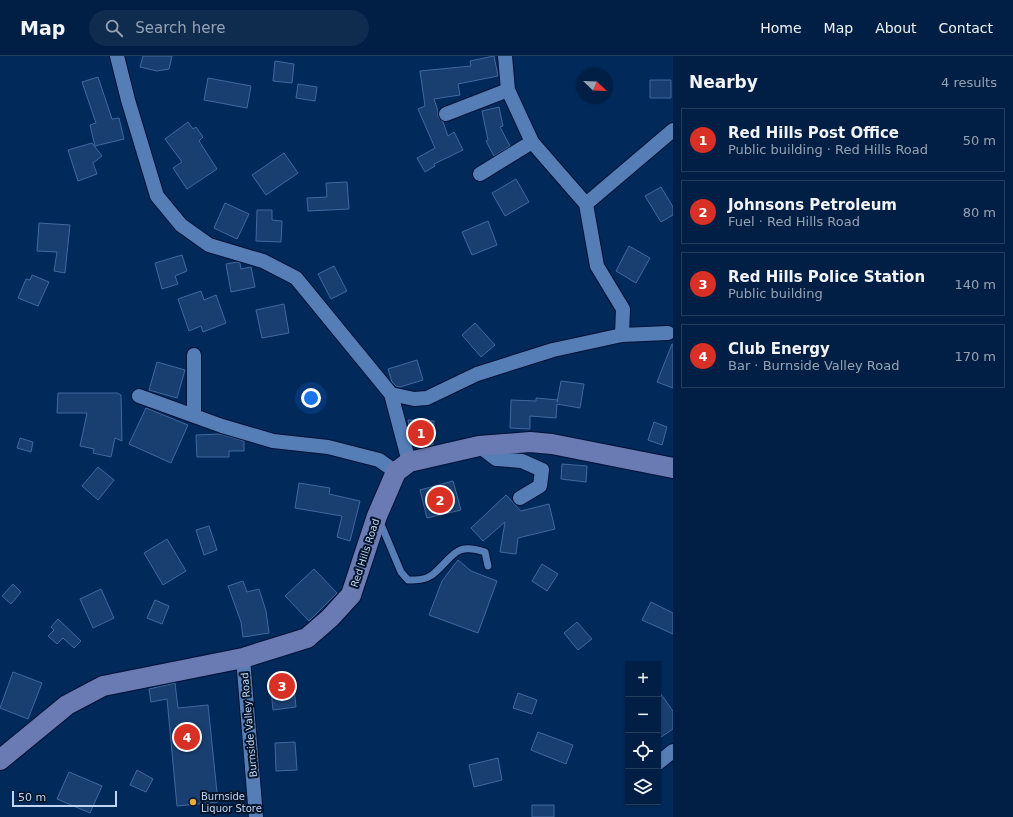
<!DOCTYPE html>
<html lang="en">
<head>
<meta charset="utf-8">
<style>
	:root { --surface:#011f44; --page:#0f2c4f; --text:#f1f3f6; --muted:#96a2b2; --line:#233d5d; --accent:#d93025 }
	body { margin:0; font-family:"DejaVu Sans",sans-serif; background:var(--page); color:var(--text) }
	.controls { position:absolute; right:12px; bottom:12px; display:grid; overflow:hidden; border-radius:0px; box-shadow:0 1px 3px #0004 }
	.controls button { width:36px; height:36px; display:grid; place-items:center; padding:0; border:0; border-bottom:1px solid var(--line); background:var(--surface); color:var(--text); font:20px sans-serif }
	.compass { position:absolute; left:577px; top:12px; width:36px; height:36px; border-radius:50%; background:var(--surface); box-shadow:0 1px 3px #0004; rotate:113deg }
	.scale { position:absolute; left:12px; bottom:10px; width:105px; box-sizing:border-box; padding-left:4px; border:2px solid #bfd5f4; border-top:0; font-size:11px; line-height:14px; white-space:nowrap; color:#bfd5f4; -webkit-text-stroke:3px #041429; paint-order:stroke }
	.you { position:absolute; left:311px; top:342px; width:14px; height:14px; margin:-10px; border:3px solid #fff; border-radius:50%; background:#1a73e8; box-shadow:0 0 0 6px #1a73e833 }
	.badge { display:grid; place-items:center; width:26px; height:26px; border-radius:50%; background:var(--accent); color:#fff; font-size:13px; font-weight:700 }
	.pin { position:absolute; translate:-50% -50%; border:2px solid #fff; box-shadow:0 1px 4px #0006 }
	.list { margin:0; padding:0; list-style:none }
	h2 { display:flex; justify-content:space-between; align-items:center; height:52px; margin:0; padding:0 16px; font-size:17px }
	h2 small { font-size:13px; font-weight:400; color:var(--muted) }
	.list li { display:grid; grid-template-columns:26px 1fr auto; gap:12px; align-items:center; box-sizing:border-box; height:64px; margin:0 8px 8px; padding:0 8px; border:1px solid var(--line); border-radius:0px }
	.list b { display:block; font-size:15px; white-space:nowrap }
	.list p { margin:0; font-size:13px; white-space:nowrap; color:var(--muted) }
	.list em { font-size:13px; font-style:normal; color:var(--muted) }
	.icon { flex:none; width:22px; height:22px; fill:none; stroke:currentColor; stroke-width:2; stroke-linecap:round; stroke-linejoin:round }
	.map { position:relative; flex:none; width:673px; height:761px; overflow:hidden }
	header { display:flex; align-items:center; gap:24px; box-sizing:border-box; height:56px; padding:0 20px; background:var(--surface); border-bottom:1px solid var(--line) }
	header strong { font-size:19px }
	nav { display:flex; gap:22px; margin-inline-start:auto; font-size:14px }
	.search { width:280px; height:36px; background:var(--page); display:flex; align-items:center; gap:10px; box-sizing:border-box; padding:0 14px; border-radius:22px; color:var(--muted); font-size:15px }
	main { display:flex }
	aside { flex:1; background:var(--surface) }
	.map>svg:first-child { display:block }
</style>
</head>
<body>
<header>
<strong>Map</strong>
<div class="search"><svg class="icon" aria-label="search" viewBox="0 0 24 24"><circle cx="10" cy="10" r="6"/><path d="M15 15l6 6"/></svg>Search here</div>
<nav><a>Home</a><a>Map</a><a>About</a><a>Contact</a></nav>
</header>
<main>
<div class="map">
<svg width="673" height="761" viewBox="0 0 673 761">
	<rect width="100%" height="100%" fill="#01295a"/>
	<path fill="#193f71" stroke="#41699f" d="M143,0H172L169,13L157,15L140,11Z
		M494,0L498,20L458,28L460,39L434,43L438,55V61L443,66L448,80L454,76L463,94L434,108L435,110L425,116L417,102L435,92L418,53L425,50L420,15L471,10L470,5Z
		M275,5L294,8L292,27L273,25Z
		M98,21L112,63L119,62L124,83L95,90L90,69L96,67L82,26Z
		M208,22L251,30L247,52L204,44Z
		M650,24H671V42H650Z
		M298,28L317,31L315,45L296,42Z
		M499,51L503,70L500,71L510,90L494,100L486,85L488,84L482,55Z
		M188,66L193,73L196,71L203,81L199,85L217,113L187,133L173,112L182,106L165,83Z
		M92,87L102,100L93,107L97,118L78,125L68,94Z
		M284,97L298,117L266,139L252,119Z
		M516,123L529,146L505,160L492,137Z
		M347,126L349,153L308,155L307,142L327,141L326,127Z
		M661,131L673,151V159L661,166L645,140Z
		M225,147L249,158L237,183L214,172Z
		M257,154H272V164L282,165L281,186L256,185Z
		M488,165L497,189L472,199L462,176Z
		M39,167L70,169L65,217L54,215L57,196L37,195Z
		M629,190L650,202L636,227L616,215Z
		M182,199L187,215L175,220L178,228L162,233L155,207Z
		M237,206L240,207L241,213L251,211L255,231L231,236L226,208Z
		M334,210L347,235L331,243L318,218Z
		M32,219L49,226L38,250L18,242L26,223L30,224Z
		M201,235L204,244L216,239L226,267L203,276L201,270L189,275L178,243Z
		M284,248L289,277L262,282L256,254Z
		M475,267L495,289L481,301L462,279Z
		M672,288H673V332L657,326Z
		M417,304L423,324L400,331L396,330L392,326L388,313Z
		M157,306L185,314L177,342L149,334Z
		M561,325L584,328L580,352L557,348L556,362L530,360V373L510,372L511,344L536,345V342L558,344L557,346Z
		M58,337H117L121,339L122,385L115,382L111,401L93,397L94,393L80,390L87,357H57Z
		M146,352L188,369L171,407L129,388Z
		M408,364L434,365L433,389H413Z
		M654,366L667,371L662,389L648,384Z
		M220,378L244,385V395H229V401H197L196,379Z
		M20,382L33,386L31,396L17,392Z
		M562,408L587,410L586,426L561,423Z
		M98,411L114,424L98,444L82,430Z
		M453,425L461,454L427,462L420,434Z
		M299,427L330,432L329,438L360,445L350,485L337,481L342,460L295,452Z
		M506,439L521,455L549,448L555,473L518,482L516,498L500,496L505,466L483,485L471,472Z
		M209,470L217,494L204,499L196,474Z
		M167,483L186,515L163,529L144,497Z
		M458,504L471,515L497,525L478,577L429,559L442,525Z
		M542,508L558,518L547,535L532,525Z
		M314,513L337,537L309,565L285,540Z
		M243,525L247,536L259,533L266,555L269,577L243,581L241,566L228,530Z
		M13,528L21,536L11,548L2,540Z
		M101,533L114,562L93,572L80,543Z
		M155,544L169,550L162,568L147,562Z
		M651,546L673,557V578L642,564Z
		M58,563L81,585L74,592L63,582L57,588L48,580L54,574L51,571Z
		M577,566L592,583L578,594L564,577Z
		M13,616L42,627L28,663L0,652Z
		M293,622L296,651L273,654L270,624Z
		M175,627L178,652L208,649L218,746L177,750L167,643L151,646L149,633Z
		M658,634L673,655V673L658,683Z
		M518,637L537,644L532,658L513,652Z
		M538,676L573,689L566,708L531,694Z
		M295,686L297,714L276,715L275,687Z
		M498,702L502,724L474,731L469,709Z
		M137,714L153,723L146,736L130,729Z
		M69,716L102,730L90,757L57,743Z
		M532,749H554V761H532Z"/>
	<g fill="none" stroke-linecap="round" stroke-linejoin="round">
		<g stroke="#001135" stroke-width="9">
			<path id="lane" d="M380,466L401,516L408,524C417,524 425,524 432,519C453,503 453,485 485,496L488,510"/>
		</g>
		<g stroke="#001135" stroke-width="16">
			<path id="street" d="M117,0L128,44L157,140L181,169L209,189L263,205L296,222L391,338L409,406
				M505,0L508,34L532,86L586,148L597,210L623,253L622,279
				M446,58L508,34
				M480,118L532,86
				M586,148L673,74
				M391,338L414,343L427,342L477,318L553,294L622,279L668,277
				M139,340L222,370L273,385L328,391L379,404L396,416
				M194,359V299
				M479,390L496,403L522,405L542,414L540,430L520,442
				M243,602L256,761
				M658,707L673,695"/>
		</g>
		<g stroke="#001135" stroke-width="22">
			<path id="secondary" d="M0,704L67,649L103,630L243,602L307,582L330,562L351,539L377,460L396,416L409,406L479,390L530,386L552,388L673,412"/>
		</g>
		<use href="#lane" stroke="#557eb6" stroke-width="7"/>
		<use href="#street" stroke="#557eb6" stroke-width="14"/>
		<use href="#secondary" stroke="#6a7ab3" stroke-width="20"/>
	</g>
	<circle fill="#eba939" stroke="#041429" stroke-width="1.5" cx="193" cy="746" r="4"/>
	<g text-anchor="middle" dominant-baseline="central" stroke-width="4" stroke-linejoin="round" paint-order="stroke">
		<g font-size="10" fill="#bfd5f4" stroke="#041429">
			<text transform="translate(365 497) rotate(-72)">Red Hills Road</text>
			<text transform="translate(249 669) rotate(-95)">Burnside Valley Road</text>
		</g>
		<g font-size="10" fill="#bfd5f4" stroke="#041429" text-anchor="start">
			<text x="201" y="740">Burnside<tspan x="201" dy="12">Liquor Store</tspan></text>
		</g>
	</g>
</svg>
<div class="controls">
<button>+</button>
<button>−</button>
<button><svg class="icon" aria-label="locate" viewBox="0 0 24 24"><circle cx="12" cy="12" r="6"/><path d="M12 2v4M12 18v4M2 12h4M18 12h4"/></svg></button>
<button><svg class="icon" aria-label="layers" viewBox="0 0 24 24"><path d="M12 4l9 5-9 5-9-5zM3 14l9 5 9-5"/></svg></button>
</div>
<svg class="compass" viewBox="-18 -18 36 36"><path d="M0-13l5 13h-10z" fill="#e53935"/><path d="M0 13l5-13h-10z" fill="#96a2b2"/></svg>
<div class="scale">50 m</div>
<div class="you"></div>
<div class="pin badge" style="left:421px;top:377px">1</div>
<div class="pin badge" style="left:440px;top:444px">2</div>
<div class="pin badge" style="left:282px;top:630px">3</div>
<div class="pin badge" style="left:187px;top:681px">4</div>
</div>
<aside>
<h2>Nearby<small>4 results</small></h2>
<ul class="list">
<li><span class="badge">1</span><div><b>Red Hills Post Office</b><p>Public building · Red Hills Road</p></div><em>50 m</em></li>
<li><span class="badge">2</span><div><b>Johnsons Petroleum</b><p>Fuel · Red Hills Road</p></div><em>80 m</em></li>
<li><span class="badge">3</span><div><b>Red Hills Police Station</b><p>Public building</p></div><em>140 m</em></li>
<li><span class="badge">4</span><div><b>Club Energy</b><p>Bar · Burnside Valley Road</p></div><em>170 m</em></li>
</ul>
</aside>
</main>
</body>
</html>
